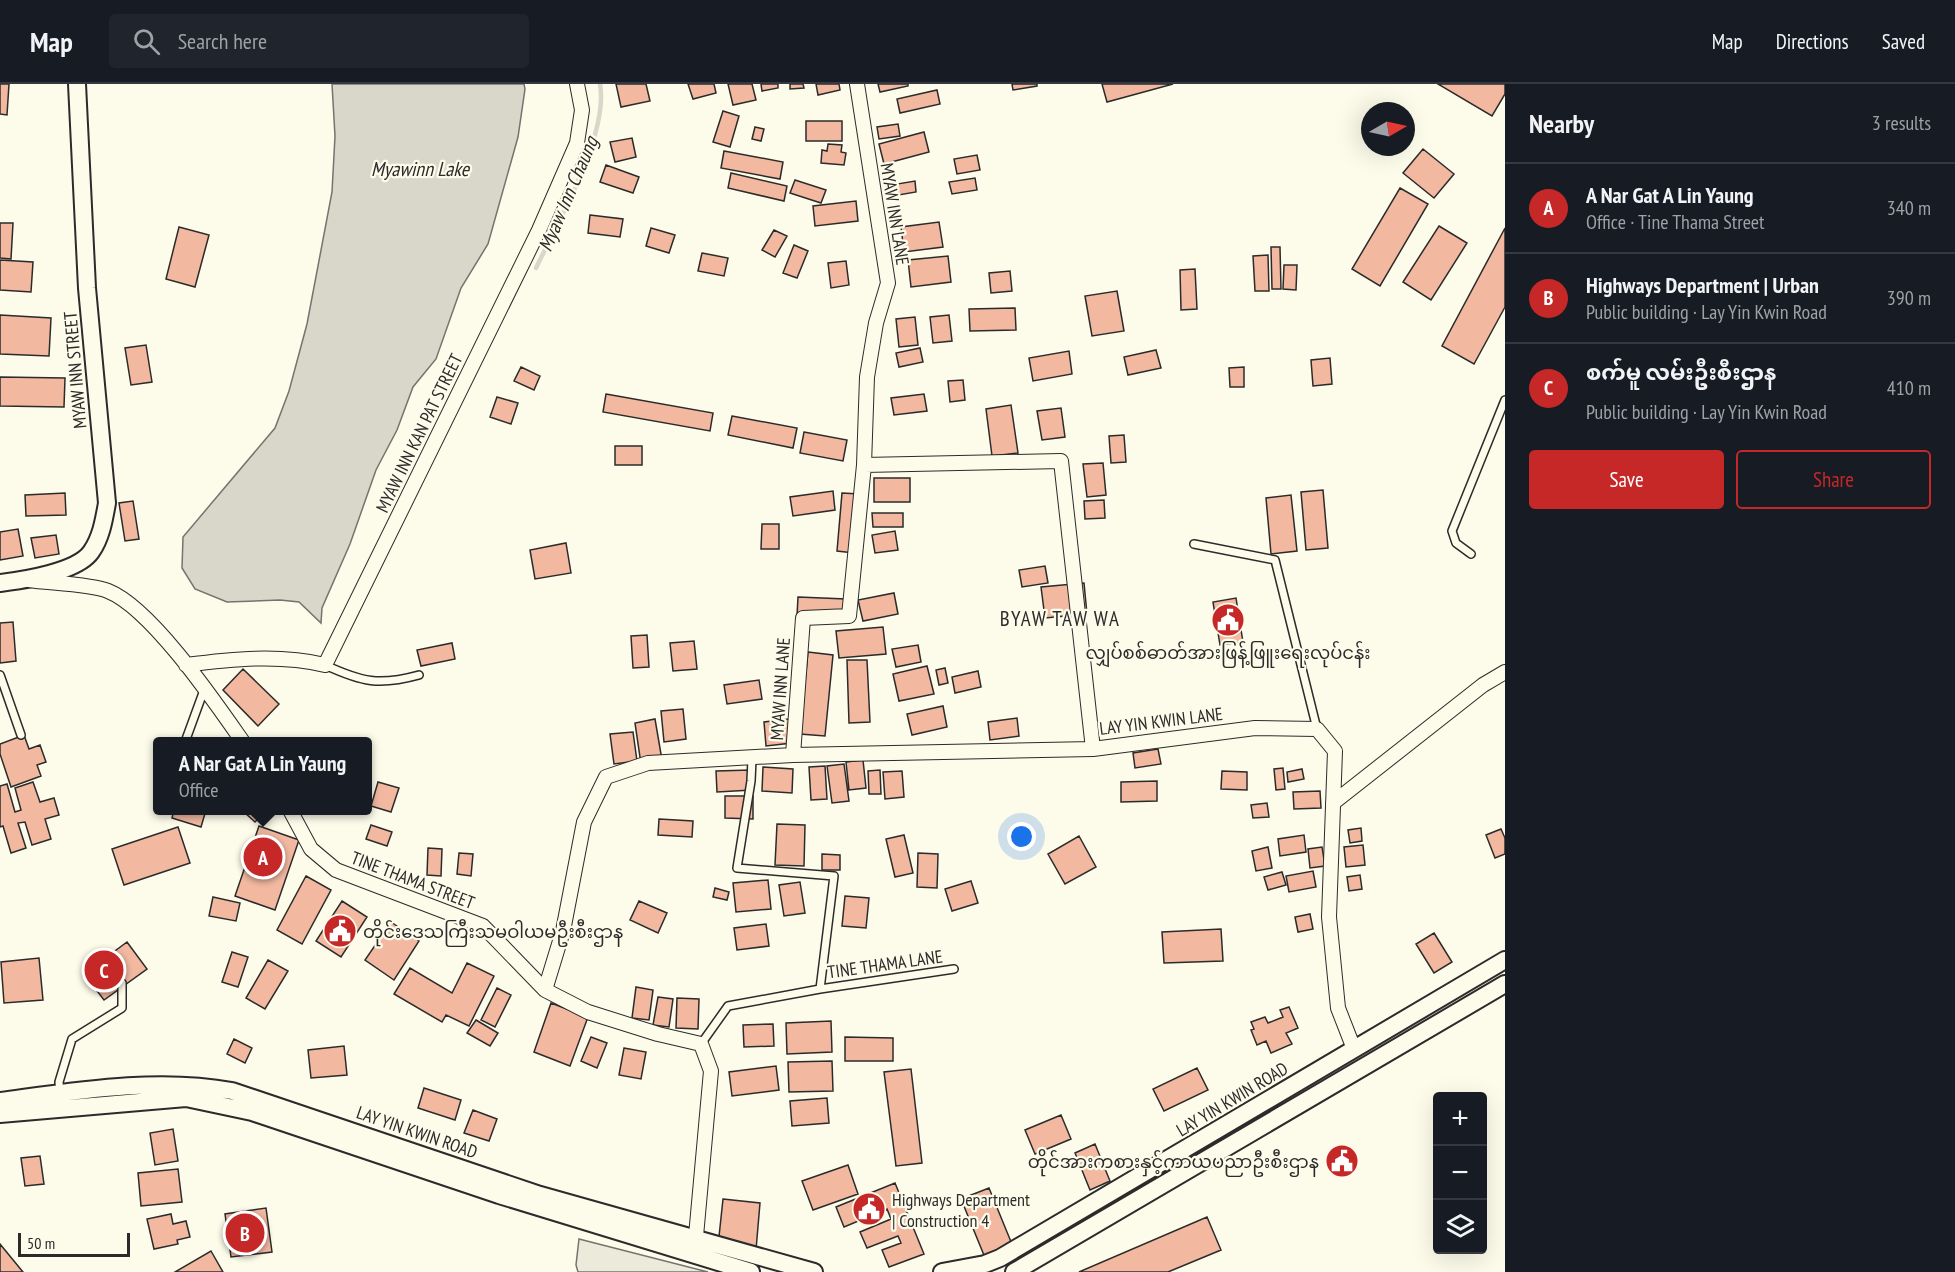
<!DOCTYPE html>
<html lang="en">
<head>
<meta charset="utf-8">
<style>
	:root { --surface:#171b24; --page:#20242c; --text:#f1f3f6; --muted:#9ea1a6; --line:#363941; --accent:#c62828 }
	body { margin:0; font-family:"PT Sans Narrow","Noto Sans Myanmar",sans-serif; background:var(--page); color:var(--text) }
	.controls { position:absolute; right:18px; bottom:18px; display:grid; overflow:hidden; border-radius:6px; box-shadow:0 6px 24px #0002 }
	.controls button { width:54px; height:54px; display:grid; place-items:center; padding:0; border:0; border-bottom:2px solid var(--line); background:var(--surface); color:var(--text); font:30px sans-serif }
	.compass { position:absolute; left:1361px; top:18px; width:54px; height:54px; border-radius:50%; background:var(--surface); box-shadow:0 6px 24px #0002; rotate:81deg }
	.scale { position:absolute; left:18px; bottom:15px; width:112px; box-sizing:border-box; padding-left:6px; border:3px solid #2b2b2b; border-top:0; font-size:16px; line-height:21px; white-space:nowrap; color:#2b2b2b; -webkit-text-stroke:4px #fdfbea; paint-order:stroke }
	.you { position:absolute; left:1022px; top:753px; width:21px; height:21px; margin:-15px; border:4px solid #fff; border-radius:50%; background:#1a73e8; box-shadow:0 0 0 9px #1a73e833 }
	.badge { display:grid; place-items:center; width:39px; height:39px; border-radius:50%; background:var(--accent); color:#fff; font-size:20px; font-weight:700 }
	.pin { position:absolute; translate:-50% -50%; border:3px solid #fff; box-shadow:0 2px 6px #0006 }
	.popup { position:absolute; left:153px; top:653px; width:219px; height:78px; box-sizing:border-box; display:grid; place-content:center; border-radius:6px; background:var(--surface); filter:drop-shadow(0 2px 4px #0005); font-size:20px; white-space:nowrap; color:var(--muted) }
	.popup b { font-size:22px; color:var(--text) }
	.popup::after { content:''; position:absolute; left:50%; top:100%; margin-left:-12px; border:12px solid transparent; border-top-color:var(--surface) }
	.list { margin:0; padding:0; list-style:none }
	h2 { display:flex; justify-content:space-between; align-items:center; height:78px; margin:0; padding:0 24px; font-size:26px }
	h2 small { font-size:20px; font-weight:400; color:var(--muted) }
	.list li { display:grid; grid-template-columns:39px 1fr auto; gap:18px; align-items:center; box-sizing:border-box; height:90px; padding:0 24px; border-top:2px solid var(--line) }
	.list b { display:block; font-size:22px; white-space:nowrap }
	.list p { margin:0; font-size:20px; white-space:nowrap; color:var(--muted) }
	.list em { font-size:20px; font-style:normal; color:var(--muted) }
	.actions { display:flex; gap:12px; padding:18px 24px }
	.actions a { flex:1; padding:14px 0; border:2px solid var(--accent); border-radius:6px; text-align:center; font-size:21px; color:var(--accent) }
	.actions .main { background:var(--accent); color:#fff }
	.icon { flex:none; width:33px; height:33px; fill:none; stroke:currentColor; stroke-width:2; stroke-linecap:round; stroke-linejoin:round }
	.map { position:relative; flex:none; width:1505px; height:1188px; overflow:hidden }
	header { display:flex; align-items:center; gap:36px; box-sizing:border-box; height:84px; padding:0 30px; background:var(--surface); border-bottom:2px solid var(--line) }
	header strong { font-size:28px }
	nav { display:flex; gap:33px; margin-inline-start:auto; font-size:21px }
	.search { width:420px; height:54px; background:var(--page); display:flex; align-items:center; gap:15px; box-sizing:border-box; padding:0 21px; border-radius:6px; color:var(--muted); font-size:22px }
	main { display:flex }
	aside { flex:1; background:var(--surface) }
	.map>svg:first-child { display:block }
</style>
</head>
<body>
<header>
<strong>Map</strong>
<div class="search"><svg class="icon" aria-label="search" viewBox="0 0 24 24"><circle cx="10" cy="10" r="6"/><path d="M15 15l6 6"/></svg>Search here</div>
<nav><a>Map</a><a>Directions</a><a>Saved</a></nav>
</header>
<main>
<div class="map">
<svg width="1505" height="1188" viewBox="0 0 1505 1188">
	<rect width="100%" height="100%" fill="#fdfbea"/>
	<path fill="#ecebdb" stroke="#74746e" stroke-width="1.5" d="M579,1155L708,1188H578L576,1181Z"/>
	<path fill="#d8d7c9" stroke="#74746e" stroke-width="1.5" d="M332,0H524L525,5L518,53L488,160L461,204L436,275L413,303L397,346L376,386L350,460L322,524L321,539L299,518L280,516L227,518L195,505L182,484L183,453L275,344L289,307L307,240L332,108L335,52Z"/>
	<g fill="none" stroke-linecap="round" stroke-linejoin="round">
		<path stroke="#d8d7c9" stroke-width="4.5" d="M536,184C558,138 609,50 600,0"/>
	</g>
	<path fill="#f2b8a0" stroke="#2b2b2b" stroke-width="1.5" d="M0,0H9L7,31L0,30Z
		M616,0H646L650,17L621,23Z
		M688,0H714L716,9L693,15Z
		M728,0H752L756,16L733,21Z
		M761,0H778V4L762,7Z
		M790,0H803L804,4L790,5Z
		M816,0H839L840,6L818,11Z
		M878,0H908V2L880,8Z
		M1012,0H1037V2L1013,6Z
		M1102,0H1173L1107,18Z
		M1438,0H1505V10L1492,32Z
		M937,6L940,20L900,29L897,15Z
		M723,27L739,32L730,63L713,58Z
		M806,37H842V57H806Z
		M898,40L900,52L879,55L877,43Z
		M755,43L764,45L761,57L752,55Z
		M924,48L929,68L884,80L879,60Z
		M632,54L636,73L615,78L610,58Z
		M828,60L842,61L841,68L846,69L844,81L821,79L822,66L827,67Z
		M1423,65L1454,90L1434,114L1403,89Z
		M724,67L783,78L780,95L721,84Z
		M977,71L980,86L957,90L954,75Z
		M606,81L639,93L633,109L600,98Z
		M731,89L787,102L784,117L728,104Z
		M975,94L977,106L952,110L949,98Z
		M795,96L826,106L821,119L790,109Z
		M915,97L916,108L893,112L891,101Z
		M1400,104L1428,120L1380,202L1352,185Z
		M856,117L858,137L815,142L813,122Z
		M590,131L623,135L620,153L588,149Z
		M939,138L943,163L904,168L901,143Z
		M0,139H13L11,175L0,174Z
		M1439,142L1467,159L1431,216L1403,198Z
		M179,143L209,151L195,203L166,195Z
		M651,144L675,151L669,169L646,162Z
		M1505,144V223L1474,280L1442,262Z
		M774,146L787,152L775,173L762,166Z
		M794,161L808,167L797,194L783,189Z
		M1271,163H1280L1281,205H1272Z
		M702,169L728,174L724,192L698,187Z
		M1268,171L1269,207H1255L1253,172Z
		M948,172L951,198L911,203L908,176Z
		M0,176L33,178L31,208L0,206Z
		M846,177L849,201L831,204L828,179Z
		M1284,181H1297L1296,206L1283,205Z
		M1195,185L1197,225L1181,226L1180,186Z
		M1010,187L1012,207L991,209L989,189Z
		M1117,207L1124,247L1092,252L1085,212Z
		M1015,224L1016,246L970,247L969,225Z
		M0,231L51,234L49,272L0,270Z
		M949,231L952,257L933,259L930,233Z
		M915,233L918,261L899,263L896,235Z
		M146,261L152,298L131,301L125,264Z
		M920,264L923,278L899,283L896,269Z
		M1156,266L1161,284L1128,291L1124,273Z
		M1069,267L1072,290L1033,297L1029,274Z
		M1330,274L1332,300L1313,302L1311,276Z
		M521,283L540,292L534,306L514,297Z
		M1244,283V303H1230L1229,284Z
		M0,293L65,294L64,323L0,322Z
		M963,296L965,316L950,318L948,297Z
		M606,310L713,329L710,347L603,328Z
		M924,310L927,327L894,331L891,314Z
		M497,313L518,319L511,340L490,333Z
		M1011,321L1018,369L992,372L986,325Z
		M1061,324L1065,353L1042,356L1037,327Z
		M732,332L797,344L793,364L728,351Z
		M804,348L847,356L843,377L800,369Z
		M1124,351L1126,378L1111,379L1109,352Z
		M615,362H642V381H615Z
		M1103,379L1106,411L1087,413L1083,380Z
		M874,394H910V418H874Z
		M1323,406L1328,464L1306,466L1301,408Z
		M833,407L835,426L793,432L790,413Z
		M65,409L66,431L26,432L25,411Z
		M842,409L859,410L854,469L837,467Z
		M1291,411L1297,467L1271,470L1266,414Z
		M1104,416L1105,434L1085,435L1084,417Z
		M133,417L139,455L125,457L119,419Z
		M872,429H903V443H873Z
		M762,440H779V465H761Z
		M18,445L23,472L0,476V448Z
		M895,447L898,466L875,469L872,451Z
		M56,451L59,470L35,474L31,454Z
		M566,459L571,489L535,495L530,466Z
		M1045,482L1048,499L1022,503L1019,486Z
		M1084,499L1087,530L1045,534L1041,503Z
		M894,509L898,530L863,537L858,516Z
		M798,513L846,515V533L797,532Z
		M1236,514L1243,558L1220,561L1213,518Z
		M13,538L16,577L0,579V539Z
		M883,543L886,570L839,574L836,547Z
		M647,551L649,583L633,584L631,552Z
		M694,557L697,585L673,587L670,559Z
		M452,559L455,575L421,582L417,566Z
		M918,561L921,578L896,583L892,565Z
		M808,568L833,571L825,652L800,650Z
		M847,576H867L870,638L849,639Z
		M927,582L934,610L899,617L893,590Z
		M945,584L948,599L939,601L936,586Z
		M243,585L279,620L258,642L223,606Z
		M978,587L981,603L955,609L952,593Z
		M759,596L762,615L727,620L724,601Z
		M943,622L947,643L912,651L907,630Z
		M683,625L686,655L664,658L661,627Z
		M1017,634L1019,652L990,656L988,638Z
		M655,635L662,676L641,680L635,639Z
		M789,635L792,659L766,662L764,638Z
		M633,648L637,677L614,680L610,650Z
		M24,651L29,665L40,661L46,678L37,681L41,692L11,703L0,670V660Z
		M1158,665L1161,680L1135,684L1133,669Z
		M863,676L866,704L849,706L846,678Z
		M844,680L849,717L832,719L827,682Z
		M825,682L827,715L811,716L809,683Z
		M763,683L793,685L792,709L762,707Z
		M1283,684L1285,705L1276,706L1274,685Z
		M1302,685L1304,695L1288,698L1287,688Z
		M751,686L752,706L717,708L716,687Z
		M880,686L881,710H869L868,687Z
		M902,687L904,713L885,715L883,688Z
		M1222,687L1247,688V706L1221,705Z
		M1157,697V717L1121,718V698Z
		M33,698L40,718L54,714L59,731L45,735L51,755L32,761L25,738L18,739L26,764L11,769L3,742L0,743V702L7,700L15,728L21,726L15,704Z
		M378,698L399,704L391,728L371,722Z
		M1320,707L1321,724L1294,725L1293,708Z
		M725,712H753V735L725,734Z
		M1267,719L1269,733L1253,734L1251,721Z
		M174,726H206L201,743L172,734Z
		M246,726H267L255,738L244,728Z
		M659,735L693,737L692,753L658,751Z
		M777,740L805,741L804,782L775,781Z
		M371,741L392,748L387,762L366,755Z
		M259,742L299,756L275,826L235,812Z
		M178,743L190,779L124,801L112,765Z
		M1361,744L1362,757L1350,759L1348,746Z
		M1501,745L1505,754V770L1495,774L1486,751Z
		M904,751L913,789L895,793L886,755Z
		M1304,751L1306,768L1280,772L1278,755Z
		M1079,752L1096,783L1065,800L1048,770Z
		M1363,761L1365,781L1346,783L1344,763Z
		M1268,763L1272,784L1256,787L1252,767Z
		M1322,763L1325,782L1310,784L1308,765Z
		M428,764L442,765L441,792L427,791Z
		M459,769L473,770L471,792L457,790Z
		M918,769L938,770L937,804L917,803Z
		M822,770L840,771V786H822Z
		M1313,787L1316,803L1289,808L1286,792Z
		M1282,788L1286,801L1268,806L1264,793Z
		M1360,791L1362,805L1349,807L1347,793Z
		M306,792L331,806L302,860L277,846Z
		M768,796L771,825L736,828L733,799Z
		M971,797L978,819L952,827L945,805Z
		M800,798L805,829L784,832L779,801Z
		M715,804L729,808L727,816L713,813Z
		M845,812L869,814L866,844L842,842Z
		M213,813L240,819L236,837L209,832Z
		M342,817L367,833L341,873L316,857Z
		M639,817L667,829L658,849L630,836Z
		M1310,830L1313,845L1298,848L1295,833Z
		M391,838L419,857L394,896L365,876Z
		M766,840L769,862L737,866L734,844Z
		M1221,845L1223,877L1164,879L1162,848Z
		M1434,849L1452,878L1434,889L1416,860Z
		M127,858L147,885L104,916L84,890Z
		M232,868L248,873L238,903L222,898Z
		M39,874L43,916L4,919L1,878Z
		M268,876L288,887L265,925L246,914Z
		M467,879L494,892L469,942L446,931L442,938L394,910L410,884L452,909Z
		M636,903L653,906L649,936L632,934Z
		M497,904L511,911L495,943L481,936Z
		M658,913L673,915L669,943L653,941Z
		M677,914L699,915L698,945L676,944Z
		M551,919L588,933L570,982L534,968Z
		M1289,923L1298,944L1286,949L1292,960L1271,969L1266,957L1257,961L1251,946L1254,945L1251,938L1265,933L1268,939L1283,933L1280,926Z
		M476,936L498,949L490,962L467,949Z
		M831,937L832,968L787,970L786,939Z
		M773,940L774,962L744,963L743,941Z
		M591,953L607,959L597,984L581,977Z
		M845,953L893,954V977H845Z
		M234,955L252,964L245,979L227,970Z
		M344,962L347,991L311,994L308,966Z
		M624,964L646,968L641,995L619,991Z
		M832,977L833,1007L789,1008L788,978Z
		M776,982L779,1006L732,1012L729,988Z
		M1197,984L1208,1006L1164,1027L1153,1005Z
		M911,985L922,1079L896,1082L884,988Z
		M424,1004L461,1016L455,1036L418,1024Z
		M827,1014L829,1039L792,1042L790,1017Z
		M473,1026L497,1035L489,1057L464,1049Z
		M1061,1031L1071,1055L1035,1070L1025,1046Z
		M173,1045L178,1077L155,1081L150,1049Z
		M1095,1060L1110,1097L1090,1106L1075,1069Z
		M40,1072L44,1100L25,1102L21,1074Z
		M848,1081L858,1110L813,1126L802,1097Z
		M178,1085L182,1118L141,1122L138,1089Z
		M895,1099L924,1170L889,1183L882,1166L901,1159L898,1152L867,1164L860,1148L891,1135L887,1125L844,1143L836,1123Z
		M989,1104L1016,1170L988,1181L961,1115Z
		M723,1115L760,1119L756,1166L718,1162Z
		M266,1124L272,1168L231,1173L225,1130Z
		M171,1130L173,1140L186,1137L190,1153L177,1156L178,1160L154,1165L147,1135Z
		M1207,1133L1221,1166L1168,1188H1079Z
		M0,1160L23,1188H0Z
		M211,1167L223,1188H175Z"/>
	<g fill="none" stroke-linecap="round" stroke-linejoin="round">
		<g stroke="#2b2b2b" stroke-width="10">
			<path id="service" d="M1194,460L1275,476L1317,645
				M1471,470L1456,459L1452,447L1505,316
				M325,581C362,598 379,602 419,591
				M0,591L21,651
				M185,658L204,606
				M820,905L954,885
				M701,960L728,922L820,905L834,792L737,784L751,697L752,675
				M60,1009L59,998L72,955L122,924V899"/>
		</g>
		<g stroke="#2b2b2b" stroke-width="16">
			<path id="minor" d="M864,381L1061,377L1093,665L1255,644L1317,645L1335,667L1329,833L1338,924L1354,965
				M29,496C49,499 91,500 108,507C151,524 215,618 243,658
				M186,581C231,575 280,570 325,581L539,146L577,59L582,26L577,0
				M793,671L1093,665
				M1333,719L1483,601L1505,588
				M290,726L311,765L336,786L483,842L545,906L588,928L658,950L701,960L711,987L695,1163
				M545,906L563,847L584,738L606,693L648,679L793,671L803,534L849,532L864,381L867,293L876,239L888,199L857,0"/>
		</g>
		<g stroke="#2b2b2b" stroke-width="20">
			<path id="tertiary" d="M0,499C24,496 77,488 91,468C101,454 104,436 107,419L87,204L77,0
				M0,1017C75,1007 157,993 232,1007L540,1111L814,1188
				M0,1030L186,1014L252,1028L499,1111L751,1188
				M942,1188L985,1180L1000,1174L1505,876
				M1014,1188L1505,900"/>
		</g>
		<use href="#service" stroke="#fdfbea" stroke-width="7"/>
		<use href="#minor" stroke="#fdfbea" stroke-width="14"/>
		<use href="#tertiary" stroke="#fdfbea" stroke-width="16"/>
	</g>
	<defs>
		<g id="civic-disc" transform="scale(1.725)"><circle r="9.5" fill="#c62828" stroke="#fdfbea"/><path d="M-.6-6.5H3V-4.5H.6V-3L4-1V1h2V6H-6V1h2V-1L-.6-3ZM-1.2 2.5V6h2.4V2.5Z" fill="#fff"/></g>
	</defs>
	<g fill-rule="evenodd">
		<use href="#civic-disc" x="1228" y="536"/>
		<use href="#civic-disc" x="340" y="847"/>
		<use href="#civic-disc" x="1342" y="1077"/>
		<use href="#civic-disc" x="869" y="1125"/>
	</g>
	<g text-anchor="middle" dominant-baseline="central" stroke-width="4.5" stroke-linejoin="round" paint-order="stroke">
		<g font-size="18" fill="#2b2b2b" stroke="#fdfbea">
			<text transform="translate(895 130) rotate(81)">MYAW INN LANE</text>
			<text transform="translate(75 286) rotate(-95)">MYAW INN STREET</text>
			<text transform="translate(419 349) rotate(-64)">MYAW INN KAN PAT STREET</text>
			<text transform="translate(780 605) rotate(-86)">MYAW INN LANE</text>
			<text transform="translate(1161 637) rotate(-7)">LAY YIN KWIN LANE</text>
			<text transform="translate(413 796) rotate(21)">TINE THAMA STREET</text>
			<text transform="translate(885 880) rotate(-8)">TINE THAMA LANE</text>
			<text transform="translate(1232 1015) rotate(-31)">LAY YIN KWIN ROAD</text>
			<text transform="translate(417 1048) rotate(19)">LAY YIN KWIN ROAD</text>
		</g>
		<g font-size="18" fill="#2b2b2b" stroke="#fdfbea" text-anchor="start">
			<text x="1228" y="568" text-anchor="middle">လျှပ်စစ်ဓာတ်အားဖြန့်ဖြူးရေးလုပ်ငန်း</text>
			<text x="363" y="847">တိုင်းဒေသကြီးသမဝါယမဦးစီးဌာန</text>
			<text x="1319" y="1077" text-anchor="end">တိုင်အားကစားနှင့်ကာယပညာဦးစီးဌာန</text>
			<text x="892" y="1115">Highways Department<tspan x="892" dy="21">| Construction 4</tspan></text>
		</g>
		<g font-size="20" font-style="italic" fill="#2b2b2b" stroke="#fdfbea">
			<text x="420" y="85">Myawinn Lake</text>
			<text transform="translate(568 110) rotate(-67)">Myaw Inn Chaung</text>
		</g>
		<g font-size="21" letter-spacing="1.5" fill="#2b2b2b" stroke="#fdfbea">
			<text x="1060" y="534">BYAW TAW WA</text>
		</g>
	</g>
</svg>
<div class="controls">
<button>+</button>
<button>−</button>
<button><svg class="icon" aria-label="layers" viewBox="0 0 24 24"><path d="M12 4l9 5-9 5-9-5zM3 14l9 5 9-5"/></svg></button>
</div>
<svg class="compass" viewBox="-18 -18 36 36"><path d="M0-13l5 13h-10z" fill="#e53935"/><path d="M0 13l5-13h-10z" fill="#9ea1a6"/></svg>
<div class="scale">50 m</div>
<div class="you"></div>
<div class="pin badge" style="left:263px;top:773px">A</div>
<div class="popup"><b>A Nar Gat A Lin Yaung</b>Office</div>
<div class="pin badge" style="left:245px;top:1149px">B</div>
<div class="pin badge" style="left:104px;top:886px">C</div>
</div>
<aside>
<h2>Nearby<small>3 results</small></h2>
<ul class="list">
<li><span class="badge">A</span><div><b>A Nar Gat A Lin Yaung</b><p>Office · Tine Thama Street</p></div><em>340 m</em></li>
<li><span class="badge">B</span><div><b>Highways Department | Urban</b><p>Public building · Lay Yin Kwin Road</p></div><em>390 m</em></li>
<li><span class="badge">C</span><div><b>စက်မူ လမ်းဦးစီးဌာန</b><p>Public building · Lay Yin Kwin Road</p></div><em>410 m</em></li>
</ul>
<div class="actions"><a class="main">Save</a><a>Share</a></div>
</aside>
</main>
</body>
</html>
